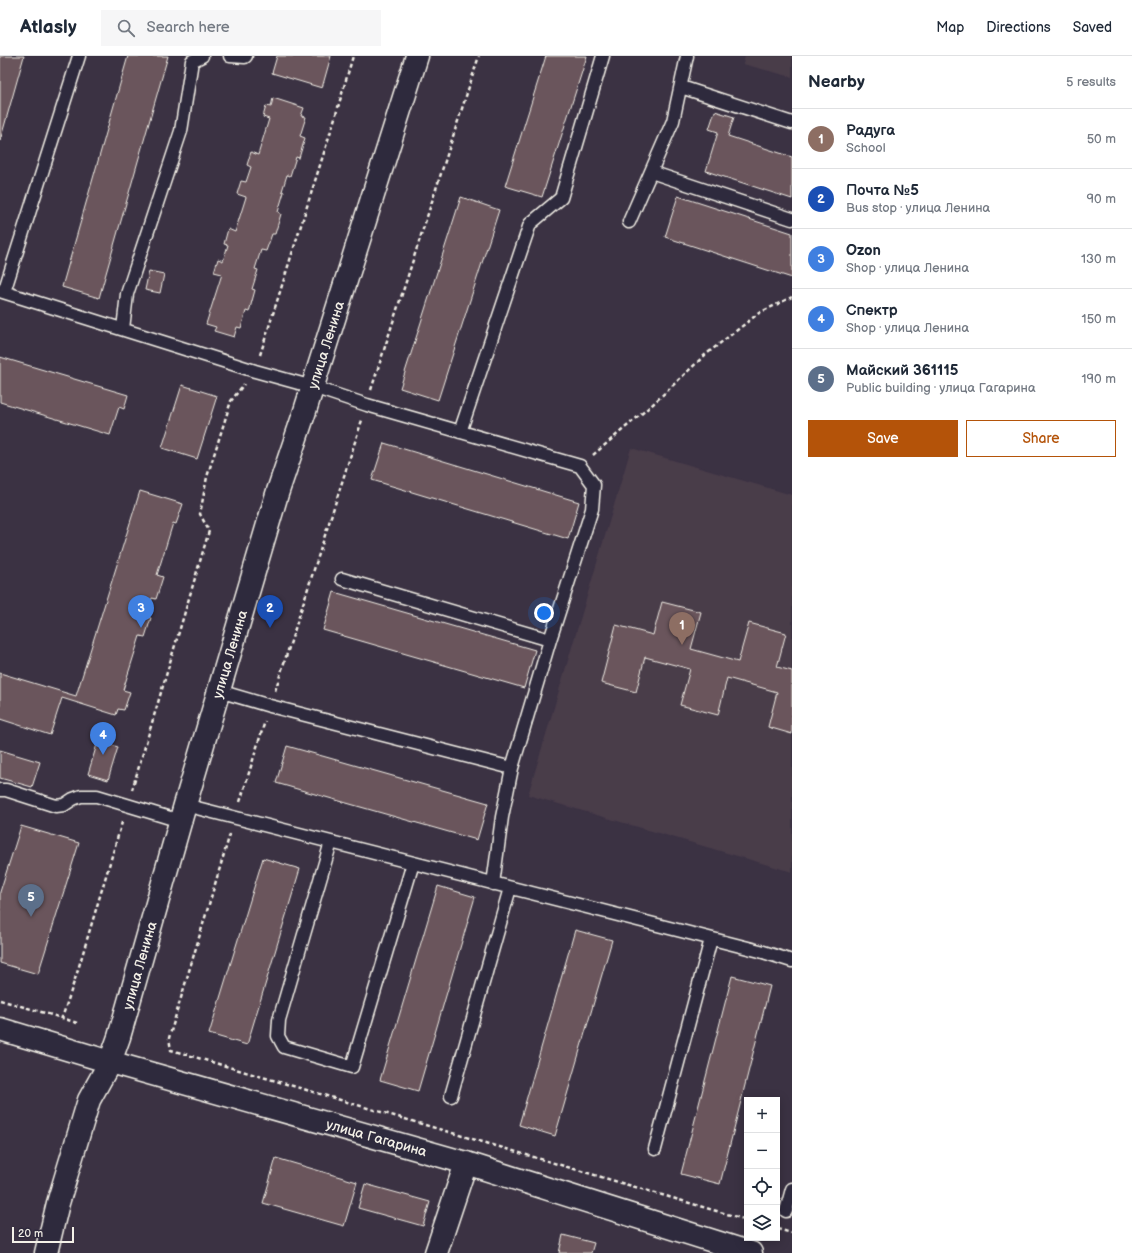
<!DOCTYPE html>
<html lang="en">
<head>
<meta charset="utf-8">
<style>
	:root { --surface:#fff; --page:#f6f6f7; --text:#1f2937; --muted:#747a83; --line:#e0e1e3; --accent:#b45309 }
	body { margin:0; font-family:"Balsamiq Sans",sans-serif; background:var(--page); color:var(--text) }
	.controls { position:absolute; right:12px; bottom:12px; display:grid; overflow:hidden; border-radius:0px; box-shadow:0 2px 10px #0003 }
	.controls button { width:36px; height:36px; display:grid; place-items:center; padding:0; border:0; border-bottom:1px solid var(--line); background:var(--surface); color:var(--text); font:20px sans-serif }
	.scale { position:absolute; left:12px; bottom:10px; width:62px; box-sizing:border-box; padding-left:4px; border:2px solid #f4f1e8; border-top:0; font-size:11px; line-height:14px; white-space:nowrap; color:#f4f1e8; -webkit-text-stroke:3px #2f2a3d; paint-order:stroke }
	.you { position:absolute; left:544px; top:557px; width:14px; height:14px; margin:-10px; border:3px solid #fff; border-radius:50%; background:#1a73e8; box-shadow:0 0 0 6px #1a73e833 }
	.badge { display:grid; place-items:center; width:26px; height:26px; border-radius:50%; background:var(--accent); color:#fff; font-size:13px; font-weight:700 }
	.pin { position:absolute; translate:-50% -33px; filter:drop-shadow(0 1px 2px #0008) }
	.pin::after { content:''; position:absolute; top:21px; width:14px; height:12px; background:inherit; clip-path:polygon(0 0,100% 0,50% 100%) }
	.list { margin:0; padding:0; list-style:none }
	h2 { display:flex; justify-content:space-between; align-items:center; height:52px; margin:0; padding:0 16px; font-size:17px }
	h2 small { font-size:13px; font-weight:400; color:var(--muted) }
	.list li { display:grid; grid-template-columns:26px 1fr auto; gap:12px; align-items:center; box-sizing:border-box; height:60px; padding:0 16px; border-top:1px solid var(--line) }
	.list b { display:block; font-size:15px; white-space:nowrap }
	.list p { margin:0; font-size:13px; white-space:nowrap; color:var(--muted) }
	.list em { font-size:13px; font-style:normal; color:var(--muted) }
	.actions { display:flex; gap:8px; padding:12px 16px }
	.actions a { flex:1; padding:9px 0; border:1px solid var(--accent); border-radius:0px; text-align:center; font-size:14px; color:var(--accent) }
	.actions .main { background:var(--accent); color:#fff }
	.icon { flex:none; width:22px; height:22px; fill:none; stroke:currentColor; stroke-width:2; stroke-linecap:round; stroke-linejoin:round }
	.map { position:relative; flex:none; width:792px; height:1197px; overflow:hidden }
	header { display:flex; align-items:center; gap:24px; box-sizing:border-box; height:56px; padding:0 20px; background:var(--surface); border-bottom:1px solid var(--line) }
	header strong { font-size:19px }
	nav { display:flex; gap:22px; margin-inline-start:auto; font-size:14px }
	.search { width:280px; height:36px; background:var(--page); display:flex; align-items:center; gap:10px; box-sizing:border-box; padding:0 14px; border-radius:0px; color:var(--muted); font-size:15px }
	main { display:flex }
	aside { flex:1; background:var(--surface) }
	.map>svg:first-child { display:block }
</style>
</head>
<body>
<header>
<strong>Atlasly</strong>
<div class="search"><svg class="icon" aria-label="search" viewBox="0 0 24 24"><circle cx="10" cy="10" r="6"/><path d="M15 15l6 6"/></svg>Search here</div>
<nav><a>Map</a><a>Directions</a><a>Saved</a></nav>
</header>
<main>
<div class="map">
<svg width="792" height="1197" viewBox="0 0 792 1197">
	<rect width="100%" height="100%" fill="#3b3243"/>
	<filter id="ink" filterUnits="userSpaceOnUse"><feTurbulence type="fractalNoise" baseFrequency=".025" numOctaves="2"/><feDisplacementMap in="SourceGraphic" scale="8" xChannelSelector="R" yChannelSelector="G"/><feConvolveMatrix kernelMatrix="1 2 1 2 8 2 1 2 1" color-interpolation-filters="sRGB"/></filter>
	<g filter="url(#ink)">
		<path fill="#493c4a" d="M745,0H792V21L743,8Z
			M631,392L792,439V816L528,739Z"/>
		<path fill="#6b545b" stroke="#f4f1e8" d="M0,0H24L0,85Z
			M128,0H168L99,242L62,231Z
			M277,0H331L322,32L272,17Z
			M546,0H587L542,141L505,130Z
			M273,42L304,52L301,60L306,61L300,80L305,82L299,102L296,101L290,120L287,119L282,135L284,136L278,156L281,158L275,178H272L266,195L261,194L255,213L258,214L252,233L255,234L249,256L246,255L241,272L237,271L234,281L214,275L216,271L206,268L222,218L214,216L218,203L223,205L228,189L224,188L228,173L235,176L246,141L237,138L241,125L246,126L251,111L247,109L251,96L258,99L269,63L263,61L266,50L271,51Z
			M715,55L734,61L728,80L792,101V143L706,115L718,76L709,73Z
			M678,140L792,177V222L665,181Z
			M461,141L499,154L438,344L400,332Z
			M149,215L164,218L160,237L145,234Z
			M0,301L128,339L124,353L119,351L110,379L0,346Z
			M182,329L217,340L197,403L162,392Z
			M384,387L579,446L568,483L372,424Z
			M140,435L183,448L176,468L173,467L157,519L163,521L156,543L152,542L146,560L151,562L145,581L140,580L123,634L130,636L124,654L118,653L116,659L62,642L50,679L0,663V617L76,640Z
			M334,536L535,594L524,632L323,574Z
			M662,546L701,556L691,593L738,606L749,567L786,577L777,611L792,615V678L768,671L777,636L727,622L718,659L680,649L690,613L645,601L636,636L601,627L616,569L653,579Z
			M98,685L118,691L108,724L88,718Z
			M287,690L488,747L477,784L276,727Z
			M0,694L40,706L32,731L0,722Z
			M21,770L79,787L38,918L0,907V836Z
			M263,802L300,813L247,989L209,978Z
			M438,830L475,841L418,1035L380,1024Z
			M575,874L612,884L555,1080L519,1069Z
			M732,920L770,930L720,1128L681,1118Z
			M276,1102L357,1126L344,1170L263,1147Z
			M365,1128L430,1146L423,1170L358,1152Z
			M563,1179L594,1187L591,1197H559Z"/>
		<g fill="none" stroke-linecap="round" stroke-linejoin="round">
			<g stroke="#f4f1e8" stroke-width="15">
				<path id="lane" d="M230,0L245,1L246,0
					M681,31L792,67
					M651,116L792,163
					M629,166L673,65L687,0
					M0,235L255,315L313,331L367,349L580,410L594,429L592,453L550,584L512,712L502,761L493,828
					M4,236L79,0
					M123,273L127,238L181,75L192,5L202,0
					M460,376L530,168L561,142L603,0
					M342,523L550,584
					M219,635L270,650L512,712
					M0,734H6L56,750L64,749L73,743L81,740H97L180,765
					M185,749L760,895L792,905
					M331,786L279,964L278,980L284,991L352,1011L413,807
					M451,1040L510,832
					M655,1093L711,883
					M786,1155L792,1133"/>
			</g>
			<g stroke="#f4f1e8" stroke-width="25">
				<path id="street" d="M46,1197L58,1147L89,1044L110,1006
					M436,1197L466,1107"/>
			</g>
			<g stroke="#f4f1e8" stroke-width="25">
				<g id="secondary">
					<path id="s1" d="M0,973L110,1006L466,1107L751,1197"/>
					<path id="s2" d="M110,1006L119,981L185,749L277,438L304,358L417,0"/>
				</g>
			</g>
			<path stroke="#f4f1e8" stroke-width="2.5" stroke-dasharray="4 3" stroke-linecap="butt" d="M260,299L334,65L353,0
				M371,334L479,0
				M593,399L653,348L705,299L759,257L792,241
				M275,635L362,364
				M132,734L209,475L200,458L207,421L231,345L244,328
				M240,746L265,665
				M230,778L169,982L171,994L747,1164
				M0,944L62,962
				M77,967L62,962L77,917L123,763
				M777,1173L792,1177"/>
			<use href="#lane" stroke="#2f2a3d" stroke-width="12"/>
			<use href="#street" stroke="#2f2a3d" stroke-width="22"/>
			<use href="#secondary" stroke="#2f2a3d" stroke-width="22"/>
		</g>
	</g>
	<g text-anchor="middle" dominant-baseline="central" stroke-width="4" stroke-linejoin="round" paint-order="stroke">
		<g font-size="14" fill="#f4f1e8" stroke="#2f2a3d">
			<text stroke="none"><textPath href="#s2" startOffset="749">улица Ленина</textPath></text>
			<text stroke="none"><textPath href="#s2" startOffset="425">улица Ленина</textPath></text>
			<text stroke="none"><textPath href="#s2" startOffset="101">улица Ленина</textPath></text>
			<text stroke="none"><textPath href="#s1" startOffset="392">улица Гагарина</textPath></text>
		</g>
	</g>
</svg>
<div class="controls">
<button>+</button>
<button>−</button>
<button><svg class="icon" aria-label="locate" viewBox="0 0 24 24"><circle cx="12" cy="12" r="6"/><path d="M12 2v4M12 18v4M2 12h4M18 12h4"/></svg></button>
<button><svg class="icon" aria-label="layers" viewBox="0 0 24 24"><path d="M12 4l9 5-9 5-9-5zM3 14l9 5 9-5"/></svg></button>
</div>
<div class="scale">20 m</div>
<div class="you"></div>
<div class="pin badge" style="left:682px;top:589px;background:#8d6e63">1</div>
<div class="pin badge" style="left:270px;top:572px;background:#1a4fb4">2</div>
<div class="pin badge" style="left:141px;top:572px;background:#3f7fe0">3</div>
<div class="pin badge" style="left:103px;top:699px;background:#3f7fe0">4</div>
<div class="pin badge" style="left:31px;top:861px;background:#5c6f8a">5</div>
</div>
<aside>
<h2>Nearby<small>5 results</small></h2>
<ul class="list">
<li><span class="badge" style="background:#8d6e63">1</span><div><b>Радуга</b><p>School</p></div><em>50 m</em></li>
<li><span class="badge" style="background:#1a4fb4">2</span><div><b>Почта №5</b><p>Bus stop · улица Ленина</p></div><em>90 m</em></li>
<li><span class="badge" style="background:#3f7fe0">3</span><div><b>Ozon</b><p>Shop · улица Ленина</p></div><em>130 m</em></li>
<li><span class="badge" style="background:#3f7fe0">4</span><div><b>Спектр</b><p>Shop · улица Ленина</p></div><em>150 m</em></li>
<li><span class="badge" style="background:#5c6f8a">5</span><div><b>Майский 361115</b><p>Public building · улица Гагарина</p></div><em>190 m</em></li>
</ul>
<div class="actions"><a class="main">Save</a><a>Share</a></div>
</aside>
</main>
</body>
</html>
